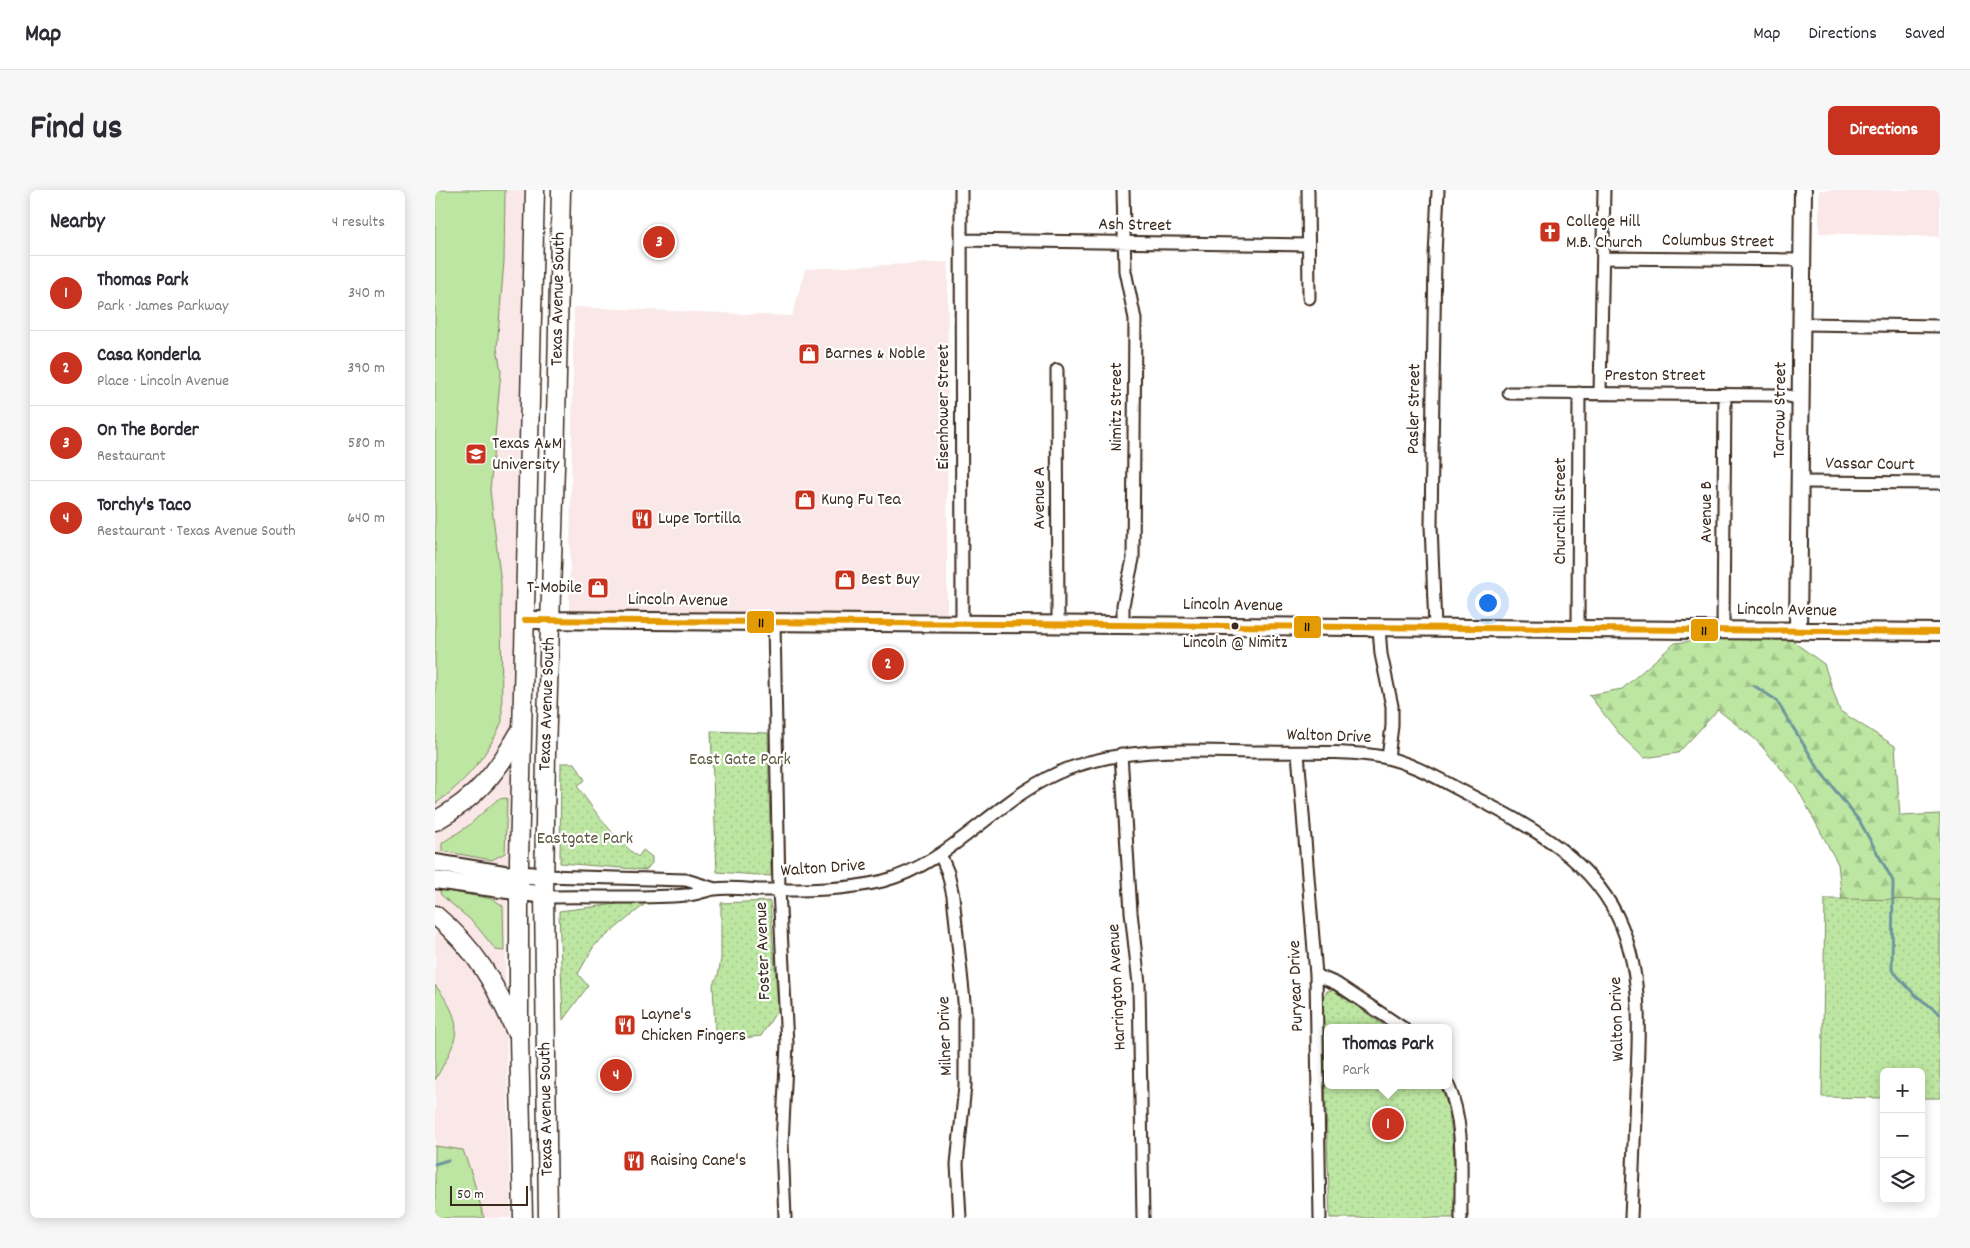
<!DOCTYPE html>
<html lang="en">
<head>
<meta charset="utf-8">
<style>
	:root { --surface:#fff; --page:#f7f7f7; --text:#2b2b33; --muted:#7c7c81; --line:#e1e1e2; --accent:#c8321e }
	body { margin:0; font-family:Dekko,sans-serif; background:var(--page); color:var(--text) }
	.controls { position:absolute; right:15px; bottom:15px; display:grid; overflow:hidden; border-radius:8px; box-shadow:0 2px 12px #0003 }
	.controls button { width:45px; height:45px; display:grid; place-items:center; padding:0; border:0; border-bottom:1px solid var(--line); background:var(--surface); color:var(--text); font:25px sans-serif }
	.scale { position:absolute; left:15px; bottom:12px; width:78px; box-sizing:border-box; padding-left:5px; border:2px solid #3b2a1e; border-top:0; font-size:14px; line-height:18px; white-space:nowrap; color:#3b2a1e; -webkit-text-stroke:4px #fff; paint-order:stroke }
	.you { position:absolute; left:1052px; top:412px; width:18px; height:18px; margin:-12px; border:4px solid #fff; border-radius:50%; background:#1a73e8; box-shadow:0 0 0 8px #1a73e833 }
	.badge { display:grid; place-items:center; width:32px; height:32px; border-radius:50%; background:var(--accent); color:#fff; font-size:16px; font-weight:700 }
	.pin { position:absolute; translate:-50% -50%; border:2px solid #fff; box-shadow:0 1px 5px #0006 }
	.popup { position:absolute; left:889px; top:834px; width:128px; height:65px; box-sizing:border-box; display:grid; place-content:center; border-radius:8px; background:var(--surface); filter:drop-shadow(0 1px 4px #0005); font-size:16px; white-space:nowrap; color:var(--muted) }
	.popup b { font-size:19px; color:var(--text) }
	.popup::after { content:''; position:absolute; left:50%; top:100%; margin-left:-10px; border:10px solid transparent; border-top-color:var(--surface) }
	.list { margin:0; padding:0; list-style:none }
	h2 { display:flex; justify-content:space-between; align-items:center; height:65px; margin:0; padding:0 20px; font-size:21px }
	h2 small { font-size:16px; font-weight:400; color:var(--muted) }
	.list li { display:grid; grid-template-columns:32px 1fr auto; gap:15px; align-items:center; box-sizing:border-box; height:75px; padding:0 20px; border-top:1px solid var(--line) }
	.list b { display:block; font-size:19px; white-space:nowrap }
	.list p { margin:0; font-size:16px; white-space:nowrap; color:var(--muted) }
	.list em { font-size:16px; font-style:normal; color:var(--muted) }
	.icon { flex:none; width:28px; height:28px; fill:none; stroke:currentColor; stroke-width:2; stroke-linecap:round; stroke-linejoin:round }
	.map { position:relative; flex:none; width:1505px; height:1028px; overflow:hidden; border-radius:8px }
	header { display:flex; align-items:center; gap:30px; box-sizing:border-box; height:70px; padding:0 25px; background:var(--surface); border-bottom:1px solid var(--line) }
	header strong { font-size:24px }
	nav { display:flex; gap:28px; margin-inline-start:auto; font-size:18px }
	.intro { display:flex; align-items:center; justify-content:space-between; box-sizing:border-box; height:120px; padding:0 30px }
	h1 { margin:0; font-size:35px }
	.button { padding:12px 22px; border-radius:8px; background:var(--accent); color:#fff; font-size:18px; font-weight:700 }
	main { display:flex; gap:30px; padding:0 30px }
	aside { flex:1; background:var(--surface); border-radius:8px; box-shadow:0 2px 12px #0003 }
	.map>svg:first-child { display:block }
</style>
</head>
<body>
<header>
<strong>Map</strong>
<nav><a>Map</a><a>Directions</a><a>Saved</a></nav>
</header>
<div class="intro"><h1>Find us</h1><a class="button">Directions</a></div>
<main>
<aside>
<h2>Nearby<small>4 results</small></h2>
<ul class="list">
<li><span class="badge">1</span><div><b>Thomas Park</b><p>Park · James Parkway</p></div><em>340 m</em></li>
<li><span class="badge">2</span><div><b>Casa Konderla</b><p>Place · Lincoln Avenue</p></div><em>390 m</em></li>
<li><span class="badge">3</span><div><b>On The Border</b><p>Restaurant</p></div><em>580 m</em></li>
<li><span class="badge">4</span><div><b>Torchy's Taco</b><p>Restaurant · Texas Avenue South</p></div><em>640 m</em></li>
</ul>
</aside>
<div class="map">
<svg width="1505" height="1028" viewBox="0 0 1505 1028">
	<defs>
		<pattern id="forest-firs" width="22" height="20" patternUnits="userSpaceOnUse" patternTransform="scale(1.25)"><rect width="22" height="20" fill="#bde6a2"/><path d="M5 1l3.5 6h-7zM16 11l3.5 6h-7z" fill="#a3c58b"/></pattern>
		<pattern id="park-dots" width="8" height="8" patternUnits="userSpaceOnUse" patternTransform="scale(1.25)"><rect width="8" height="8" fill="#bde6a2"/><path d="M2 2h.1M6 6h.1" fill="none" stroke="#a3c58b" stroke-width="1.8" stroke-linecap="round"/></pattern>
	</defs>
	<rect width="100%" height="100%" fill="#fff"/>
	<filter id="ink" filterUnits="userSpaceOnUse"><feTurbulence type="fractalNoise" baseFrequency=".02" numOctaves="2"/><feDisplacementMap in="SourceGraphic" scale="10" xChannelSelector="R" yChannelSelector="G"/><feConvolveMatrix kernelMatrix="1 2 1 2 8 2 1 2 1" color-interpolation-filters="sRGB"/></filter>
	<g filter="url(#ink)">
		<path fill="#fae8e8" d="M0,0H89L70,797L76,1028H0Z
			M1384,0H1505V47L1384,43Z
			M513,72L512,423L134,422L139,117L357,126L370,79Z"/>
		<path fill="#bde6a2" stroke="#7c8860" d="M0,0H70V4L69,71L62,158L66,181L55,300L66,394L67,531C54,564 29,594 0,614Z
			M72,608L70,663L57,670L7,661V653L33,636L63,609Z
			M6,700L58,709L68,716L69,761L61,760L38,732L5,704Z
			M0,795C32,835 23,849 0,890Z
			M0,956L28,960L37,985L49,1028H0Z"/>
		<path fill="url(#forest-firs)" stroke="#7c8860" d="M1296,447L1356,450L1389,474L1405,521L1460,556L1465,626L1505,624V887L1412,756L1403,674L1361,596L1321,550L1283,520L1243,563L1209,568L1187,547L1154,505L1187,499L1240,453Z"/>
		<path fill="url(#park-dots)" stroke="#7c8860" d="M276,541L333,543L336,686L282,682Z
			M126,573H140L150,590L142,596C160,622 178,647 203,667L208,660L217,667V673L211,680L125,673Z
			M1390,709L1505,710V908H1486V882H1449V908L1387,907Z
			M215,710L159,756L143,784L153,796L128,830L124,721Z
			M335,711L343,819L326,846L291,850L280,840L278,794L283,786L286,769V713Z
			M898,800L953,838H893V895H1005C1021,928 1019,991 1021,1028H895L887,810L892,801Z"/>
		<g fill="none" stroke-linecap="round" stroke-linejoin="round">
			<path stroke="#6e979b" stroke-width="3" d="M1318,495L1341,510L1385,581L1425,632L1458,691L1457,780L1479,804L1505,824
				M0,974L13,970"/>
			<g stroke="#3b2a1e" stroke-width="15">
				<path id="street" d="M526,0L527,434
					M688,0L690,81L700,129L698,369L688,415V435
					M873,0L874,108
					M526,50L873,55
					M1168,68L1367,70
					M1367,134L1505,136
					M622,180L623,435
					M1074,203L1349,205L1366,209
					M1165,203L1169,0
					M1365,292L1505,293
					M339,432L344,700L352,854L347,954L350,1028
					M944,438L946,464L957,516V536L953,568
					M1000,438L996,335L1000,66L1003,0
					M1143,439L1144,203
					M1288,440L1290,204
					M863,563L881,785L885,1028
					M686,564L696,722L704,794L708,1028
					M505,664L513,683L518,706L530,821V896L522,974L525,1028
					M109,686L251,690L280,699
					M109,705L119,707C163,706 207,709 251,705C261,705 270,700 280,699C294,697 309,699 324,700C365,700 407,701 448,691C520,672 565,603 635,578C698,555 766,562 831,562C870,563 910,560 948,567C977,573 1004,589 1029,602C1092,635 1159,667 1187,737C1208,790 1204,847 1201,903C1199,945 1198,986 1196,1028
					M881,785L902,794L968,838
					M1013,895C1031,935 1025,985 1026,1028"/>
			</g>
			<g stroke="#3b2a1e" stroke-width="20">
				<path id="secondary" d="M90,430L1505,442
					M1363,441L1368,0
					M0,673L69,684L109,686
					M0,690L109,705"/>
			</g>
			<g stroke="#3b2a1e" stroke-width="21">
				<path id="primary" d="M0,631C42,608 63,581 86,540
					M0,725C41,759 59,792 80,840
					M88,1028L84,847V670L100,0
					M113,1028L109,705L111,562L120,277L126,0"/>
			</g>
			<use href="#street" stroke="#fff" stroke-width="11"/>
			<use href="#secondary" stroke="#fff" stroke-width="16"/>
			<use href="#primary" stroke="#fff" stroke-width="18"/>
			<g stroke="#fff" stroke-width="10">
				<path id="bus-1" d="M90,430L1505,442"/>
			</g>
			<use href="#bus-1" stroke="#e49a03" stroke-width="6"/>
		</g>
	</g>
	<defs>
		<g id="church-square" transform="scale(1.125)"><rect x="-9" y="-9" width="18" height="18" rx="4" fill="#c8321e" stroke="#fff"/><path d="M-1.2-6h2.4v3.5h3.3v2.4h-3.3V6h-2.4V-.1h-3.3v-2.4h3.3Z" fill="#fff"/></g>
		<g id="shop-square" transform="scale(1.125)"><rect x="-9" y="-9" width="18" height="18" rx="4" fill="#c8321e" stroke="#fff"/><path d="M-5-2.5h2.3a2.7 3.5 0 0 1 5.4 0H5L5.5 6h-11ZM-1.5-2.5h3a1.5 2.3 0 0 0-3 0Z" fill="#fff"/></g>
		<g id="university-square" transform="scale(1.125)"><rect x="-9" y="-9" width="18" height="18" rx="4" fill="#c8321e" stroke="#fff"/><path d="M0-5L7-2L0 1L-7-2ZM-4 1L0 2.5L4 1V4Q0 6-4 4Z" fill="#fff"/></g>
		<g id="restaurant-square" transform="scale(1.125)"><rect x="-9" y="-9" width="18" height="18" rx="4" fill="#c8321e" stroke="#fff"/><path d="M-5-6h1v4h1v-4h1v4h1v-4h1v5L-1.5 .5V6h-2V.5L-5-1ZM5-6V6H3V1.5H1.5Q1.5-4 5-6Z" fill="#fff"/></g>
	</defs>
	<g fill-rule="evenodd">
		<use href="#church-square" x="1115" y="42"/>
		<use href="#shop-square" x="374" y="164"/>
		<use href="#university-square" x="41" y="264"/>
		<use href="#shop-square" x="370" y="310"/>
		<use href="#restaurant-square" x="207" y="329"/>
		<use href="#shop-square" x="410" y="390"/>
		<use href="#shop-square" x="163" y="398"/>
		<use href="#restaurant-square" x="190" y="835"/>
		<use href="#restaurant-square" x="199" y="971"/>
	</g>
	<circle fill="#3b2a1e" stroke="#fff" stroke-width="2" cx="800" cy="436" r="4.5"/>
	<g text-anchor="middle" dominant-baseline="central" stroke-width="4.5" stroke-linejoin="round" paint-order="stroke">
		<g font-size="17" fill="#3b2a1e" stroke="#fff">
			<text x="800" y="454">Lincoln @ Nimitz</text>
		</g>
		<g font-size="18" fill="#3b2a1e" stroke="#fff" text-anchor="start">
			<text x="1131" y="32">College Hill<tspan x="1131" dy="21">M.B. Church</tspan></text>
			<text x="390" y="164">Barnes &amp; Noble</text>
			<text x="57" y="254">Texas A&amp;M<tspan x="57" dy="21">University</tspan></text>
			<text x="386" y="310">Kung Fu Tea</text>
			<text x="223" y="329">Lupe Tortilla</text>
			<text x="426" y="390">Best Buy</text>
			<text x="147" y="398" text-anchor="end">T-Mobile</text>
			<text x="206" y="825">Layne's<tspan x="206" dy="21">Chicken Fingers</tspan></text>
			<text x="215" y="971">Raising Cane's</text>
		</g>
		<g font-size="18" fill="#3b2a1e" stroke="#fff">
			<text transform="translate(700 36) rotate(1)">Ash Street</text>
			<text transform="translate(1283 52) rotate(1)">Columbus Street</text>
			<text transform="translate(124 109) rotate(-89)">Texas Avenue South</text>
			<text x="1220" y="186">Preston Street</text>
			<text transform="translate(509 217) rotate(-90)">Eisenhower Street</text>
			<text transform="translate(682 217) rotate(-90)">Nimitz Street</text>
			<text transform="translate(980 219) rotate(-89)">Pasler Street</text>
			<text transform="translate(1346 220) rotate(-89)">Tarrow Street</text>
			<text transform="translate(1435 275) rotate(1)">Vassar Court</text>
			<text transform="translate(605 308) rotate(-90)">Avenue A</text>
			<text transform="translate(1126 321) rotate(-90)">Churchill Street</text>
			<text transform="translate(1272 322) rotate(-90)">Avenue B</text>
			<text transform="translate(243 411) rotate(1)">Lincoln Avenue</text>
			<text transform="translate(798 416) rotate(1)">Lincoln Avenue</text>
			<text transform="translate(1352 421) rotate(1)">Lincoln Avenue</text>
			<text transform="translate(113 514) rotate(-88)">Texas Avenue South</text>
			<text transform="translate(894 547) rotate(2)">Walton Drive</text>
			<text transform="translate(388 679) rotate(-4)">Walton Drive</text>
			<text transform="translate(329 761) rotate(-92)">Foster Avenue</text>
			<text transform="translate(862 796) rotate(-92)">Puryear Drive</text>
			<text transform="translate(683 797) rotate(-93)">Harrington Avenue</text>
			<text transform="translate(1183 829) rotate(-92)">Walton Drive</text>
			<text transform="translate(511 846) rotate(-92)">Milner Drive</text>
			<text transform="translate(112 919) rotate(-91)">Texas Avenue South</text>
		</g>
		<g font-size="18" fill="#5c593f" stroke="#fff">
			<text x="305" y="570">East Gate Park</text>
			<text x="150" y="649">Eastgate Park</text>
		</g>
	</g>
	<g stroke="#fff" stroke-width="2">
		<rect x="311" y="420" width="29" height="24" rx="5" fill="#e49a03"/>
		<rect x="858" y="425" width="29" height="24" rx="5" fill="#e49a03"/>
		<rect x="1255" y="428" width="29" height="24" rx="5" fill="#e49a03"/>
	</g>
	<g font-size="14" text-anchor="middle" font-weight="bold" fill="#111">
		<text x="326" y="437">11</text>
		<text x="872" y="441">11</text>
		<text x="1269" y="445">11</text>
	</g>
</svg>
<div class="controls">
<button>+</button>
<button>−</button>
<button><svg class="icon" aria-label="layers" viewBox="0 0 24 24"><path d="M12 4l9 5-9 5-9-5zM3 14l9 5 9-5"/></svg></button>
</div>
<div class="scale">50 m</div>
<div class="you"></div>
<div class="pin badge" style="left:953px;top:934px">1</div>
<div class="popup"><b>Thomas Park</b>Park</div>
<div class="pin badge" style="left:453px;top:474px">2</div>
<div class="pin badge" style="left:224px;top:52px">3</div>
<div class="pin badge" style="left:181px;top:885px">4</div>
</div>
</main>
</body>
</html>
